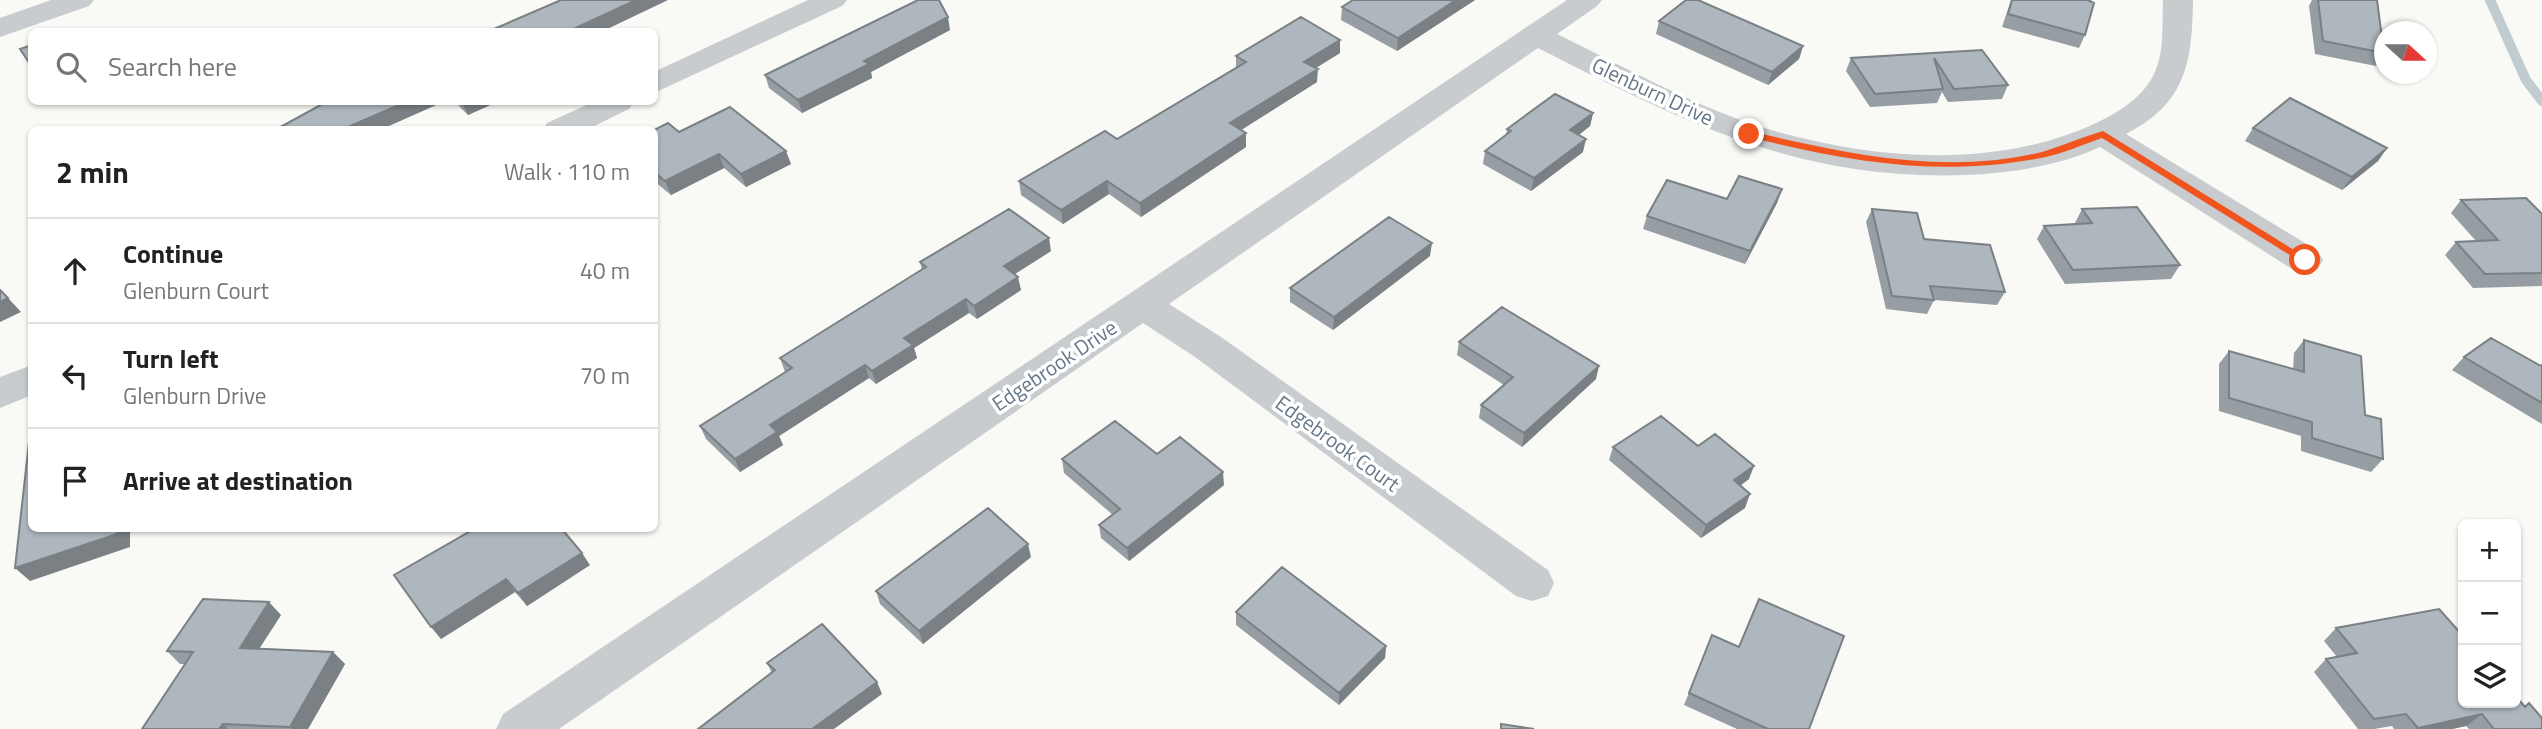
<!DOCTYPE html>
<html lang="en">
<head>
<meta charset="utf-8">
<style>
	:root { --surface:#fff; --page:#f2f2f2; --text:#222; --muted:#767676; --line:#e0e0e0 }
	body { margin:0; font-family:"Titillium Web",sans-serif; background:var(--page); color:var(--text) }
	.controls { position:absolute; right:21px; bottom:21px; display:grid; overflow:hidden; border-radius:10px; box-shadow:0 2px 5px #0004 }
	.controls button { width:63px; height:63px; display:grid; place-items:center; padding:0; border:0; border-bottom:2px solid var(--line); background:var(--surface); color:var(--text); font:35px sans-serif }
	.compass { position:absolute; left:2374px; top:21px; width:63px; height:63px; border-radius:50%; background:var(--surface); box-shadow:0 2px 5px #0004; rotate:111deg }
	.stop { position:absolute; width:21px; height:21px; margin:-16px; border:5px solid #f1541d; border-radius:50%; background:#fff }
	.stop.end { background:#f1541d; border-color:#fff; box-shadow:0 2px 7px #0008 }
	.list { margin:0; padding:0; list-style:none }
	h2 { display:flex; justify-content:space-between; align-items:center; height:91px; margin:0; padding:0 28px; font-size:30px }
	h2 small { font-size:23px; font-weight:400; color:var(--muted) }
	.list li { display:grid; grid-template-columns:46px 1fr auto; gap:21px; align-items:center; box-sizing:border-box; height:105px; padding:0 28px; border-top:2px solid var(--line) }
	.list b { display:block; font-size:26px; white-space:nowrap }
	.list p { margin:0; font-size:23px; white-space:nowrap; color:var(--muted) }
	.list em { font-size:23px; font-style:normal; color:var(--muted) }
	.icon { flex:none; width:38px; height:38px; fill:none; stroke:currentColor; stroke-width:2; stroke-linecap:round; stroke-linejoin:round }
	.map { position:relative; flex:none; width:2542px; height:729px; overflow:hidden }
	.search { position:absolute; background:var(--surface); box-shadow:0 2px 5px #0004; left:28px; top:28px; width:630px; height:77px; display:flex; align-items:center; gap:18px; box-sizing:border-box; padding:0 24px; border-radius:10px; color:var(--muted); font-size:26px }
	.panel { position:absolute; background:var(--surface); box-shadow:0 2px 5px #0004; left:28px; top:126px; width:630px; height:406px; border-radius:10px }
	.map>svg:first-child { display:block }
</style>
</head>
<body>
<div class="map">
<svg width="2542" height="729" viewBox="0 0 2542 729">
	<rect width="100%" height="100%" fill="#f9f9f6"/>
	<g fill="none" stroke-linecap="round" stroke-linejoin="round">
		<path stroke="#c1ccd1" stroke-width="10" d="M2490,0L2526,80L2542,101"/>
		<path fill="#c8cccf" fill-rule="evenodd" d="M51,0H94L89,6L0,37V18Z
			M808,0H847L842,6L654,93V72Z
			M1567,0H1602L1597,6L1557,34C1624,67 1690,104 1761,127C1866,159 1992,171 2094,124C2116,114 2140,99 2152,78C2165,55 2162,26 2163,0H2193C2192,61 2187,103 2126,134L2318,251L2323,260L2318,269L2305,272L2292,269L2100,147C2059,166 2010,173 1965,175C1798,181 1682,121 1538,48L1169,304L1221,337L1548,570L1554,583L1548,596L1532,601L1516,596L1195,357L1143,323L559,729H496L503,714Z
			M593,102H634L629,109L586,130H543L547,123Z
			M32,365V395L0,408V377Z"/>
	</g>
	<path fill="#969da3" d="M1475,0L1397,51L1341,20L1342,7Z
		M2011,0H2088L2085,35L2079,48L2002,27Z
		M2312,0H2377L2384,54L2376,66L2315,54L2309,6Z
		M1659,21L1803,46L1799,59L1768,85L1656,34Z
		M950,30L871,72L872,78L802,113L769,88L765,75Z
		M1340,40V53L1316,68L1317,82L1241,130L1246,147L1141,217L1109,194L1063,224L1021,195L1019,181L1117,139L1236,67V56Z
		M1982,50L2008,85L2002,99L1948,102L1942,92L1937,103L1870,107L1846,71L1851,58Z
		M455,102H497L468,115Z
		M1593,113L1590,126L1579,135L1583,152L1531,191L1483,164L1485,151L1506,135L1507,129Z
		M2253,128L2387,148L2378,161L2342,190L2245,141Z
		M654,130L679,132L791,164L746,187L724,168L671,195L654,181Z
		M1782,189L1777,203L1745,264L1643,229L1647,216L1727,199Z
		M2461,200L2542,214V286L2473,288L2445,255L2456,242L2476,241L2451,213Z
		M1872,209L1924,239L2005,292L1997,305L1934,300L1927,314L1886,309L1866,222Z
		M2082,209L2180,265L2171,279L2065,284L2037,239L2044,226L2075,224V223Z
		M1051,251L1015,274L1021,290L977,319L969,313L914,348L917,358L876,384L869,378L779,436L783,445L740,472L706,439L700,426L785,372L780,358L922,270L920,262Z
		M1430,256L1333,330L1290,302V288Z
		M2304,340L2365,415L2383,459L2371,472L2301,451V436L2219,411V364L2229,351L2293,369L2294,353Z
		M1459,342L1596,379L1522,447L1479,418L1481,405L1504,385L1457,355Z
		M2464,357L2541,366L2542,365V424L2452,370Z
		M1698,446L1749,479L1740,486L1745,508L1701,538L1609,460L1613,447Z
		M1157,454L1224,485L1129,561L1101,538L1099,525L1113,515L1064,473L1062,459Z
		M1031,557L923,644L880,604L876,591Z
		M590,565L527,606L515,592L441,639L394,575Z
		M1236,612L1386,646L1385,658L1339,705L1236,625Z
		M281,615L259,648L333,652L345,664L308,729H142L185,664H180L167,651Z
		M2336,628L2542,729H2469L2466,726L2452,729H2394L2392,726L2374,729H2358L2314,672L2326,659L2337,657L2324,641Z
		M1712,635L1809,729H1737L1684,705Z
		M767,663L882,694L772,673Z"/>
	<path fill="#7a8084" d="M636,0H668L601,32H567Z
		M1456,0H1475L1397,51L1398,38Z
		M948,17L950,30L871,72L872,78L802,113L798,100L864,61Z
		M1340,40V53L1304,75V62Z
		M1803,46L1799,59L1768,85L1772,72Z
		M1318,69L1317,82L1230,137V123Z
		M406,102H443L380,130L343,129Z
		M462,102H497L468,115Z
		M1593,113L1590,126L1567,144L1570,130Z
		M1246,133V147L1141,217L1140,203Z
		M1586,139L1583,152L1531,191L1534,178Z
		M2387,148L2378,161L2342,190L2352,177Z
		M786,151L791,164L746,187L741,174Z
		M719,154L724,168L671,195L665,181Z
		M1107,181L1109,194L1063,224L1061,210Z
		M1782,189L1777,203L1745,264L1750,251Z
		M1049,238L1051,251L1007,279L1004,266Z
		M1432,243L1430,256L1333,330L1334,317Z
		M1018,277L1021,290L977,319L974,306Z
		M8,298L21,312L0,322V302Z
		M966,299L969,313L914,348L917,358L876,384L872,371L904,338Z
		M865,365L869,378L779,436L783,445L740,472L735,459L770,425Z
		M1599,366L1596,379L1522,447L1524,433Z
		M1754,466L1749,479L1728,494L1734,480Z
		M1223,472L1224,485L1129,561L1127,548Z
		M1750,494L1745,508L1701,538L1706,525Z
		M117,528H130V547L30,581L15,568Z
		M1028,544L1031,557L923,644L919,631Z
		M582,553L590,565L527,606L518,593Z
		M506,579L515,592L441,639L431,627Z
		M269,602L281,615L252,660L240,648Z
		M1386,646L1385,658L1339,705V693Z
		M333,652L345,664L308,729H292L290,727Z
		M877,682L882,694L834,729H812Z
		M2482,714L2466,726L2452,729H2416L2418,728Z
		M223,724L228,729H219Z"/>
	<path fill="#aeb7bd" stroke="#7a8084" stroke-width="2" d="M561,0H636L567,32H487Z
		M918,0H939L948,17L864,61L869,64L798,100L765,75Z
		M1353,0H1456L1398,38L1342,7Z
		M1686,0H1698L1803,46L1772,72L1659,21Z
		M2012,0H2088L2094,3L2085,35L2008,14Z
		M2318,0H2377L2384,53L2323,41Z
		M1301,17L1340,40L1304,62L1318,69L1230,123L1246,133L1140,203L1107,181L1061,210L1019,181L1105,131L1117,139L1246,62L1236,56Z
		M32,45V67L20,49Z
		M1982,50L2008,85L1954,89L1934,58L1943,89L1875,94L1851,58Z
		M1555,94L1593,113L1570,130L1586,139L1534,178L1485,151L1511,131L1507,129Z
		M2290,98L2387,148L2352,177L2253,128Z
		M326,102H406L343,129L344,130H275Z
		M730,107L786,151L741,174L719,154L665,181L654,172V130L668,123L679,132Z
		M1739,176L1782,189L1750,251L1647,216L1667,180L1727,199Z
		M2526,198L2542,214V273L2485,274L2456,242L2498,240L2461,200Z
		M2137,207L2180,265L2073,270L2044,226L2092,223L2082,209Z
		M1009,209L1049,238L1004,266L1018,277L974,306L966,299L904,338L913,345L872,371L865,365L770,425L777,432L735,459L700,426L792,368L780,358L926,267L920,262Z
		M1872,209L1917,213L1924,239L1990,245L2005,292L1930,286L1934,300L1892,296Z
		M1389,217L1432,243L1334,317L1290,288Z
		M0,290L8,298L0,302Z
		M1502,307L1599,366L1524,433L1481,405L1513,377L1459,342Z
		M2491,338L2541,366L2542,365V403L2464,357Z
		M2304,340L2361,356L2365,415L2381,419L2383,459L2312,438V422L2229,398V351L2304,372Z
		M1661,416L1698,446L1715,434L1754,466L1734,480L1750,494L1706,525L1613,447Z
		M1115,421L1157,454L1180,437L1223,472L1127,548L1099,525L1120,509L1062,459Z
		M32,432V528H117V534L15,568L30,433Z
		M988,508L1028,544L919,631L876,591Z
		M471,528H561L582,553L518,593L506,579L431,627L394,575L472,530Z
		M1282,567L1386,646L1339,693L1236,612Z
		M203,599L269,602L240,648L333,652L290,727L223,724L219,729H142L193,652L167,651Z
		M1759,599L1844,636L1809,729H1768L1689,693L1712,635L1739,647Z
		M2439,609L2463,636V703H2516V696L2525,707L2529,703L2542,718V729H2494L2482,714L2418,728L2406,714L2374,719L2326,659L2357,653L2336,628Z
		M822,624L877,682L812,729H698L775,670L767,663Z
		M1501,724L1534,729H1501Z"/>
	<path fill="#f1541d" d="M1749,131C1844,153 1944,176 2042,152C2062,146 2082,137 2103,131L2310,260L2301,262L2102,138C2082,145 2062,154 2041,158C1938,178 1845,161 1745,136L1744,134Z"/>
	<g text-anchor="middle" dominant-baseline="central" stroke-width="7" stroke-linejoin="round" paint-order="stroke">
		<g font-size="21" fill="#657889" stroke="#fff">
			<text transform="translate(1653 91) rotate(25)">Glenburn Drive</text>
			<text transform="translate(1054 365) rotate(-34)">Edgebrook Drive</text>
			<text transform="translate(1338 443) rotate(36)">Edgebrook Court</text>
		</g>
	</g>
</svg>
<div class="controls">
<button>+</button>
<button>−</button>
<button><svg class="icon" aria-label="layers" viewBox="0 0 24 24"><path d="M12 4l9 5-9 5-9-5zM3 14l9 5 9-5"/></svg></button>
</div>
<svg class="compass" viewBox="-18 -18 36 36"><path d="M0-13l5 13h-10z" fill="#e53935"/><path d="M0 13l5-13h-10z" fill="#767676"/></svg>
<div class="stop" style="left:2305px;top:260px"></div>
<div class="stop end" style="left:1749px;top:134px"></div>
<div class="search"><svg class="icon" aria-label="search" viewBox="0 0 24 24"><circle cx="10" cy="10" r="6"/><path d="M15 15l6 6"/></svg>Search here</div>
<section class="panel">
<h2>2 min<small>Walk · 110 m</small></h2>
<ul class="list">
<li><svg class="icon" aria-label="ahead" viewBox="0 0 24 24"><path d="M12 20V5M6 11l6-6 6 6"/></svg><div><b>Continue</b><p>Glenburn Court</p></div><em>40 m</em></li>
<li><svg class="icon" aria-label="left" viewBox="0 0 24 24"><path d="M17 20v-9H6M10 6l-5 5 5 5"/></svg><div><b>Turn left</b><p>Glenburn Drive</p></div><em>70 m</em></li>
<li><svg class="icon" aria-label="arrive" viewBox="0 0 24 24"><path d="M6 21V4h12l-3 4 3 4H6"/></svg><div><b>Arrive at destination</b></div></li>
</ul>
</section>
</div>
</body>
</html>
